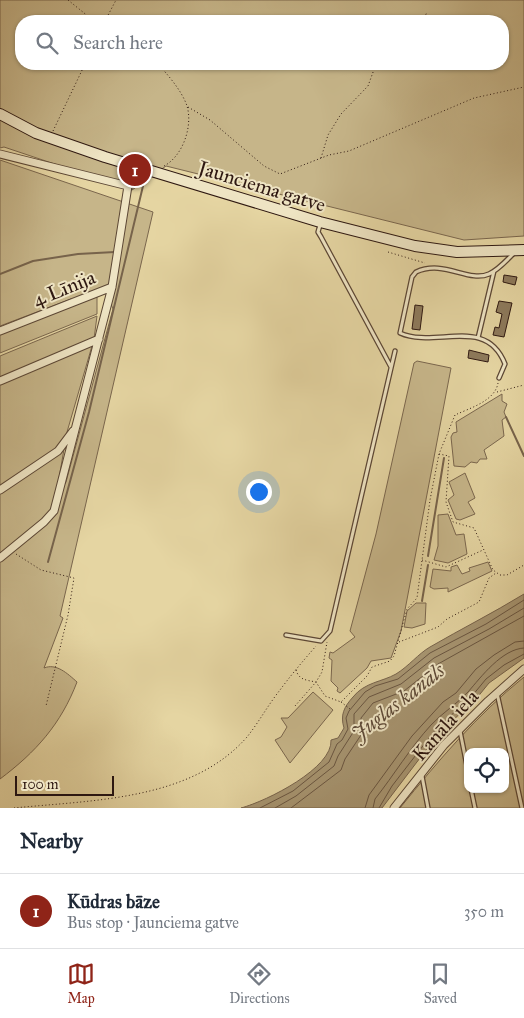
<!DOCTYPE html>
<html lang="en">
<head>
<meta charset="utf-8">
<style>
	:root { --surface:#fff; --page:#f6f6f7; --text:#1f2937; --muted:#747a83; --line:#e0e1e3; --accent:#8f2418 }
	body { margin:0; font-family:"IM FELL Great Primer",serif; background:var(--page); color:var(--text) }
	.controls { position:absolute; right:15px; bottom:15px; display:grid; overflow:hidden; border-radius:10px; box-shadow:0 1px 4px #0004 }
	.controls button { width:45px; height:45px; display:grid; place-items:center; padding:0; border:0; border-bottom:1px solid var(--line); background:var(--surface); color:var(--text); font:25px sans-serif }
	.scale { position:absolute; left:15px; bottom:12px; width:99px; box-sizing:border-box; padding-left:5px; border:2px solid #2e1811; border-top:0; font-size:14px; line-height:18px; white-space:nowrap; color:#2e1811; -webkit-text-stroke:4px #eee4c3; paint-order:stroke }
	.you { position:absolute; left:258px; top:491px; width:18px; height:18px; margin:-12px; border:4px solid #fff; border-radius:50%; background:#1a73e8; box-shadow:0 0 0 8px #1a73e833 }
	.badge { display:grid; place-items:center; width:32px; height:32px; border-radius:50%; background:var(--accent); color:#fff; font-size:16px; font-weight:700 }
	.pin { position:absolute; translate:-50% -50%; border:2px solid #fff; box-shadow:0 1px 5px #0006 }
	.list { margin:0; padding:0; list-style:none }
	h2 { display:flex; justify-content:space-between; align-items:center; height:65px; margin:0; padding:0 20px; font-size:21px }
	h2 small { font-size:16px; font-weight:400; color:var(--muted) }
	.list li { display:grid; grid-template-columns:32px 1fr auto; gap:15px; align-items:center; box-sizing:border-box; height:75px; padding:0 20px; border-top:1px solid var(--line) }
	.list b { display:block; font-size:19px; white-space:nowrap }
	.list p { margin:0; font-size:16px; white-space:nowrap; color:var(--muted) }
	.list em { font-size:16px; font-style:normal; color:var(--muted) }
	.icon { flex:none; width:28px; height:28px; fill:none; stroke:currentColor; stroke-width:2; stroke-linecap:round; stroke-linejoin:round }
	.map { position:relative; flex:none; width:524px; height:808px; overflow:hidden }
	.search { position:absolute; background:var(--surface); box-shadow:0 1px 4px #0004; left:15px; right:15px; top:15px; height:55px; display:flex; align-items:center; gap:12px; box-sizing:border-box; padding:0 18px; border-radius:20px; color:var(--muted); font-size:19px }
	.sheet { height:140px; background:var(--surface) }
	nav { display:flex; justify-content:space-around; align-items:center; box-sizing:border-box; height:70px; border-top:1px solid var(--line); background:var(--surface); font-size:14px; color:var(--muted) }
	nav a { display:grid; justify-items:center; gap:2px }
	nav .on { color:var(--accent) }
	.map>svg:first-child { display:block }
</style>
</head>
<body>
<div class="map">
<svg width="524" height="808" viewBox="0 0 524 808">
	<rect width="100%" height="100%" fill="#e5d5a2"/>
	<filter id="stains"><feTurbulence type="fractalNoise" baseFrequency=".004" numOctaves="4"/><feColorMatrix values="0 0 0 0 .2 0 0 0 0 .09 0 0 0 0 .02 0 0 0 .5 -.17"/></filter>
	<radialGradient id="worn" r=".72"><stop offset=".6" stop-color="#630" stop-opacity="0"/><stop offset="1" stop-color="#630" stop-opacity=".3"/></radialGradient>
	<path fill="#c6b589" stroke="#7a664d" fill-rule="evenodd" d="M0,0H524V236L464,240L166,166L132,190L4,147L0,148ZM21,21H503V64H21Z
		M0,160L153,212L60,616L63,618L44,668C56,663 67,673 77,682C61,724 36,752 0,779V356L97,316L94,339L67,432L55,501L66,482L113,309L106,292L97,295V314L0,353V332L71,299L0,326Z
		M417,361L451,368L401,631L391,658L371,661L367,668L340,693L337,691L338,688L331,681L332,660L329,658L330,652L333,653L355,637L350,631L376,534L414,363Z
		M502,394V401L507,404L504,412L506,417L502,420L504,436L484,450L487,459H480L477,463L471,462L465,467L454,466L451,437L453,433L457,432L456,422Z
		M465,473L475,498L468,502L475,514L460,520L456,519L448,500L454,495L449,482Z
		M448,514L456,535L464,534L467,554L448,563L434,560L438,546V515Z
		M488,562L492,571L448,592V588L434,589L430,587L433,569L451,571V567L457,565L462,574L470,571L469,568Z
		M416,603H426L425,624L412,628L404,627L407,611Z
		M524,677V808H400C438,761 477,715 524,677ZM468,752H505V789H468Z
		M313,692L333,710L290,763L275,740L281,737L287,727L281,718H288Z"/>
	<path fill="#a79571" stroke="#77634b" d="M524,594V658L489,683L476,699L439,733L382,808H241C267,801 333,768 331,740L338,738L344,728C340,715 344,707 353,697C365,682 382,682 396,674C409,666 418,654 430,647C461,629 493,613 524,594Z"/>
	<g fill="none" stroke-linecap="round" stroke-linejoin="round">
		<path stroke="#6a5641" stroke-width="1" d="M260,808L293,791L329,762L337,744L342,740L348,729L346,718L349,711L365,692L375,686L398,679L430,653L486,624L524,600
			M275,808L296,796L334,766L338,756L354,731V714L369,697L401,684L434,658L489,629L524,608
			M291,808L341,770L345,759L361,735V718L373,703L404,691L438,664L524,616
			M365,808L369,795L412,736L443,702L456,693L476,669L494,655L515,642L524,641
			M373,808L375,799C394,775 410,748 431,725C442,713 457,704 468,692C481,677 502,649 524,648
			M379,808L392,786L436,729L472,696L486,679L504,665L524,654"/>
		<path stroke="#77634b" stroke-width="2" d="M0,274L33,261L78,254L115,252
			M506,417L524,456
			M428,556L444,458
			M48,562L89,412L143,186
			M422,601L428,565"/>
	</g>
	<path fill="#8d7a5c" stroke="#2e1811" d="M504,275L517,277L515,285L503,282Z
		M499,301L512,303L504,337L493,335L495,327L499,328L502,314L496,312Z
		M415,305L423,306L420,330L412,329Z
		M469,350L489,355L488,362L468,358Z"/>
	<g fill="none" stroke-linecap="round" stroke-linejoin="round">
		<g stroke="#5c4735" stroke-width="5.5">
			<path id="service" d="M320,225L318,232L321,237L391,367
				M478,338L494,271
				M499,378L505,364C486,315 435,349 400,333L412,277L416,272C444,259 468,283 489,274C498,270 506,261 513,254
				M286,635L321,641L330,631L395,351
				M497,693L522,808
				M460,731L468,771
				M422,776L428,808
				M471,789L475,808"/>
		</g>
		<g stroke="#5c4735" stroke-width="9">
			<path id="minor" d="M0,154L128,186
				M0,331L112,287
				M0,381L99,339
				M0,490L58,451L73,431
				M0,558L44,522L54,511L112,287L128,186L152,171
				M394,808L444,745L488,701L524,669"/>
		</g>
		<g stroke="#2e1811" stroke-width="12">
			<path id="secondary" d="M0,114L36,133L105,157L320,222L415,246L457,252L524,250"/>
		</g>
		<path stroke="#2e1811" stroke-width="1" stroke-dasharray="1 2.5" stroke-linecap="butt" d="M68,0L94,21
			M105,21L116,0
			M423,21L427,12
			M158,64C168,75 182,91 187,106C193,126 183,156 164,166
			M188,107L210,120L264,166L280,174L329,155L349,151L474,98L524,87
			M53,131L85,64
			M321,158L328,135L341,114L368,86L376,64
			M388,252L425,263
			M497,392L524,385
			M439,454L449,456L446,502L453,522L474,528L493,570L500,575H507L524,565
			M16,554L41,570L74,578L68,615L46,706
			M422,560L446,567L483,550
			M399,642L438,627L447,619L479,602L489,578L496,573
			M296,670C299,680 306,680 316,682L322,672L327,642
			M341,702L350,709
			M295,706L316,682L325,696L341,702L367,676L372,667L390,661L394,656L407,609L417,598L430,500L439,454L455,415C470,408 495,401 498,383
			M14,808C92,800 191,801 247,737C259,722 268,705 280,690C291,675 303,661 316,646"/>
		<use href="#service" stroke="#eee4c3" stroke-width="3"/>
		<use href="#minor" stroke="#eee4c3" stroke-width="7"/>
		<use href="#secondary" stroke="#eee4c3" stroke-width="10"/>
	</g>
	<g text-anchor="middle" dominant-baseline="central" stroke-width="4" stroke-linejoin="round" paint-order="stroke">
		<g font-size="20" fill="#2e1811" stroke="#eee4c3">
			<text transform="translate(262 186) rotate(17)">Jaunciema gatve</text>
			<text transform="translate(64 288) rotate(-22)">4 Līnija</text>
			<text transform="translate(445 725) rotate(-48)">Kanāla iela</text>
		</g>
		<g font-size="21" font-style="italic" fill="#5e4a37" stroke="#eee4c3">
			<text transform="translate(398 702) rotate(-38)">Juglas kanāls</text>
		</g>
	</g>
	<rect width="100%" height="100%" filter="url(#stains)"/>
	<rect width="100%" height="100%" fill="url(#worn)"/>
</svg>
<div class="controls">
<button><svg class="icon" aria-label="locate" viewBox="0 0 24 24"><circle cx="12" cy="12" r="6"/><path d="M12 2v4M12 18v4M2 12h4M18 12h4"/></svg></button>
</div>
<div class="scale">100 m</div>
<div class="you"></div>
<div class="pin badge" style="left:135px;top:170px">1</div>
<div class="search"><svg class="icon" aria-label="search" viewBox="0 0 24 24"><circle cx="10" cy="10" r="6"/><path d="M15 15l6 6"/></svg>Search here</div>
</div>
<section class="sheet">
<h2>Nearby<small></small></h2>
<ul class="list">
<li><span class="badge">1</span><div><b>Kūdras bāze</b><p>Bus stop · Jaunciema gatve</p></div><em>350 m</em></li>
</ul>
</section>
<nav>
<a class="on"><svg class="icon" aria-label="map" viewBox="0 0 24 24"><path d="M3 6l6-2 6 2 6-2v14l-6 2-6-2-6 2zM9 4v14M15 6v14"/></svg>Map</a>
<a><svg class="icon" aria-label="directions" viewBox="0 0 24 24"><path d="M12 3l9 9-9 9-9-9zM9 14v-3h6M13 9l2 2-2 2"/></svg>Directions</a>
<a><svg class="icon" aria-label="saved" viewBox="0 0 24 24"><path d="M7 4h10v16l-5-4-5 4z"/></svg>Saved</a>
</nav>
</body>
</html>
